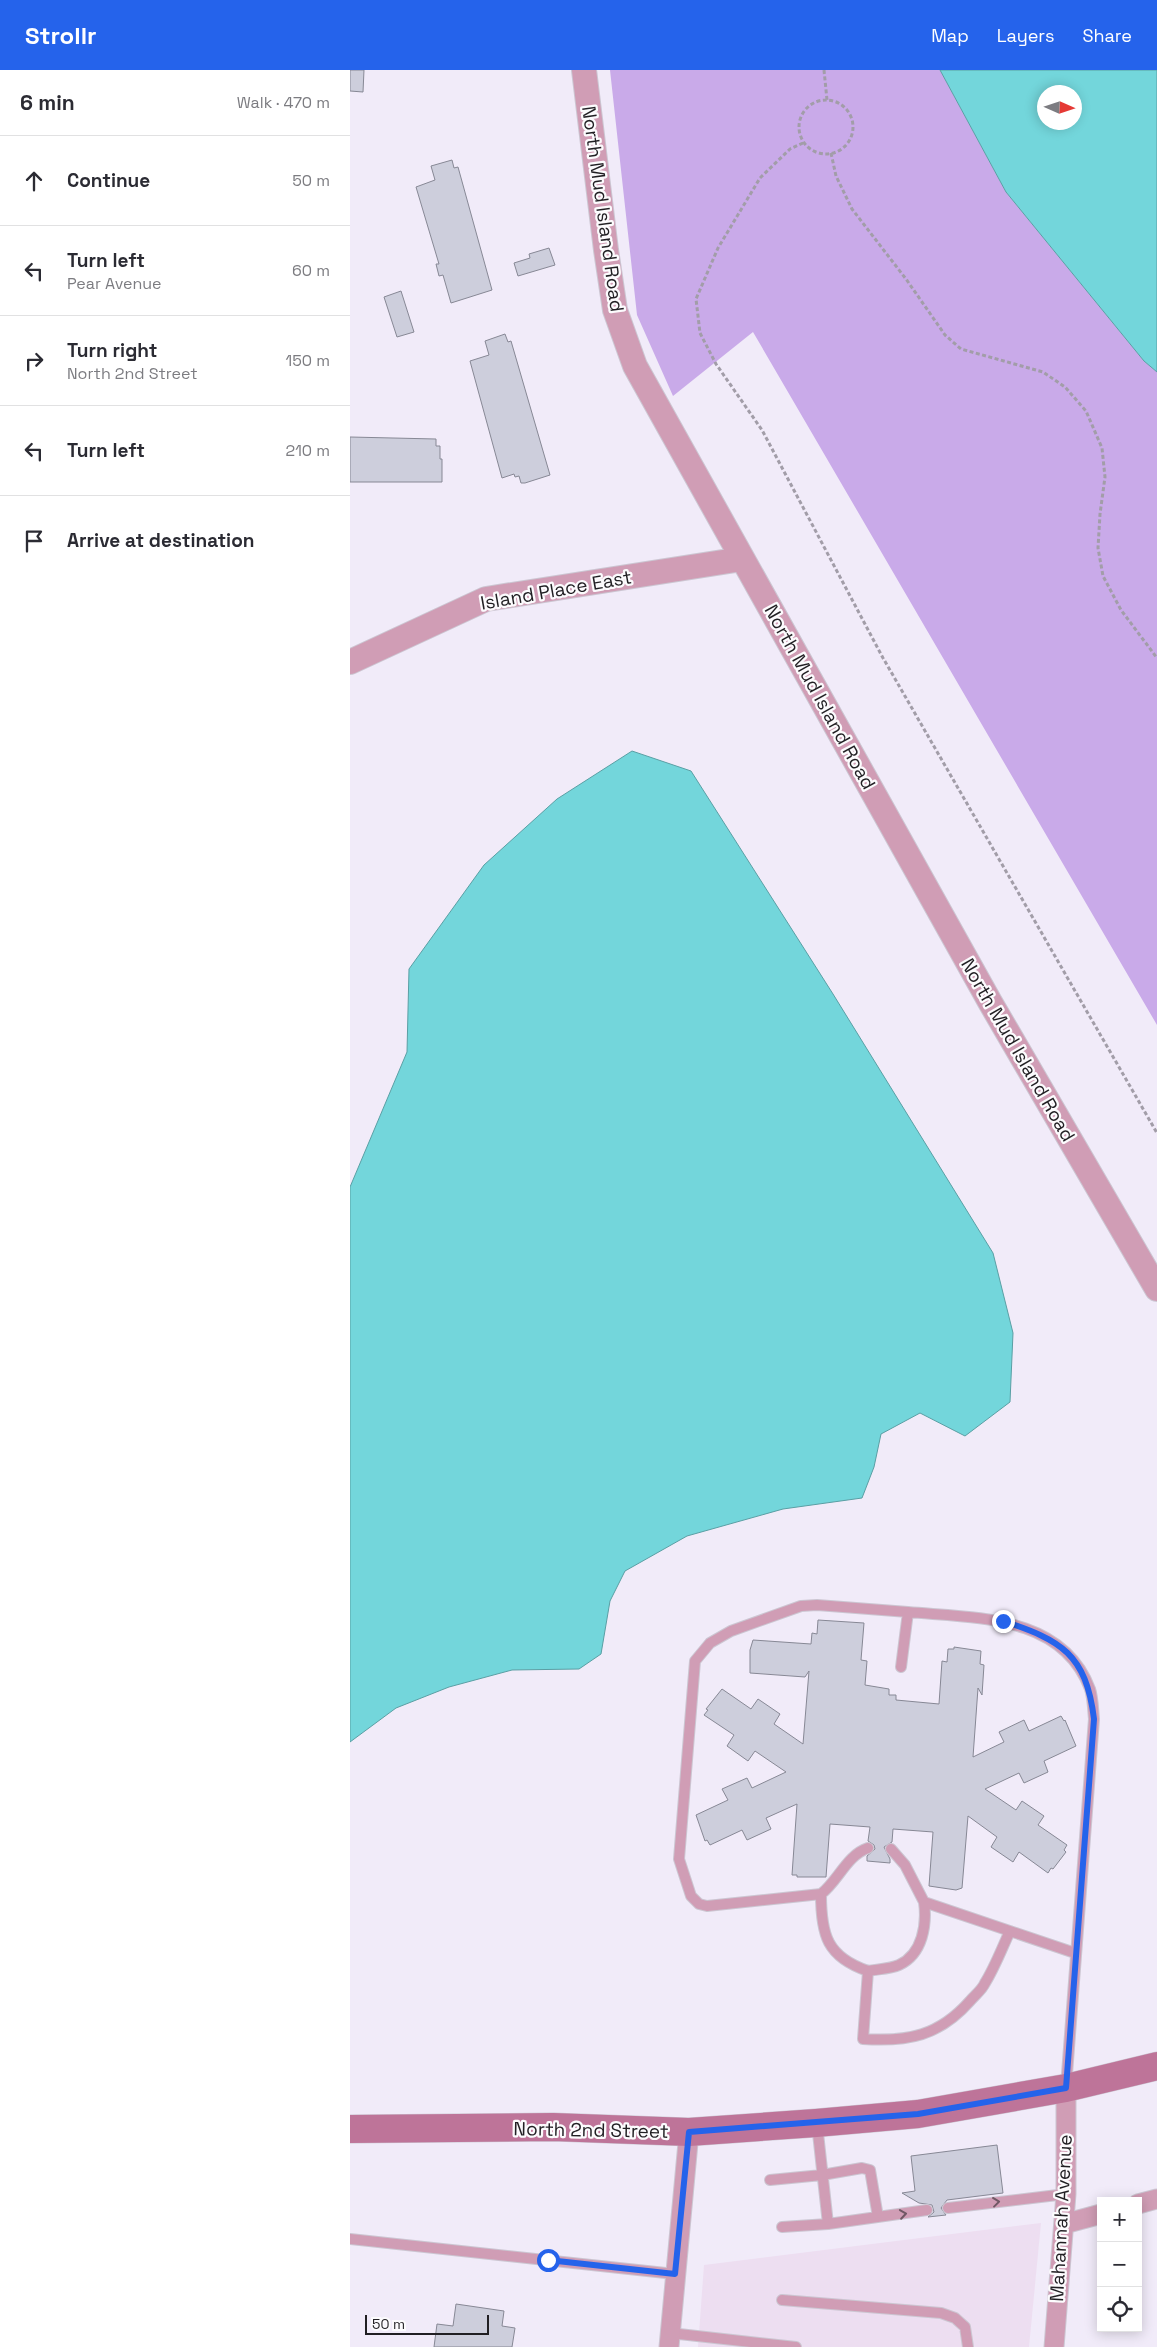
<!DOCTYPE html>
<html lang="en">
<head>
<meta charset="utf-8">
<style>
	:root { --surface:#fff; --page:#f7f7f7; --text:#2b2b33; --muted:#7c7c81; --line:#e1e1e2; --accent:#2563eb }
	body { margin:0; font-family:"Space Grotesk",sans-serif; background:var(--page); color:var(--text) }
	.controls { position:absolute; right:15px; bottom:15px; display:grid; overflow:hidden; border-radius:0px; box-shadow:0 2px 12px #0003 }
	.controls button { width:45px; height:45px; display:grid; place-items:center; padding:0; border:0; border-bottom:1px solid var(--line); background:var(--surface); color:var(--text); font:25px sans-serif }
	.compass { position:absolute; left:687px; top:15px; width:45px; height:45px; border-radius:50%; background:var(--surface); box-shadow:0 2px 12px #0003; rotate:93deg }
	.scale { position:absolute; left:15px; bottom:12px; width:124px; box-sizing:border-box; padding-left:5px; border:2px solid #211f23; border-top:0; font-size:14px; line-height:18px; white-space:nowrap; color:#211f23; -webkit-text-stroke:4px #fcfbfd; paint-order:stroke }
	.stop { position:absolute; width:15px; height:15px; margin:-11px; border:4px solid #2563eb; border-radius:50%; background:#fff }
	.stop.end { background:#2563eb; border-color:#fff; box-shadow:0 1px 5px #0008 }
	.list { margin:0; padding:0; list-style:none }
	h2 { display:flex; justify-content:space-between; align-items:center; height:65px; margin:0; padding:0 20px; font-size:21px }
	h2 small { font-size:16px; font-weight:400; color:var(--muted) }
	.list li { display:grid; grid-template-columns:32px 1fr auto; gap:15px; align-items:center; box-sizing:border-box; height:90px; padding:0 20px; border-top:1px solid var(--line) }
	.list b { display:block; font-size:19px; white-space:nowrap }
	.list p { margin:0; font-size:16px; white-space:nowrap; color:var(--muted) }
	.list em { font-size:16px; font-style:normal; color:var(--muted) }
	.icon { flex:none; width:28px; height:28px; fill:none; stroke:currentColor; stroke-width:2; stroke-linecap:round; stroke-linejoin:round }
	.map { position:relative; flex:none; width:807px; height:2277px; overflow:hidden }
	header { display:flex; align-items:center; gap:30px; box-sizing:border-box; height:70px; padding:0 25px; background:var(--accent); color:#fff }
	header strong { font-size:24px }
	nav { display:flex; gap:28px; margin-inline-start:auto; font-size:18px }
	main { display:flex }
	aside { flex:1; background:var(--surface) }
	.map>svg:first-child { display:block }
</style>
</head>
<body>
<header>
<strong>Strollr</strong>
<nav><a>Map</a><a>Layers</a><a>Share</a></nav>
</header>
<main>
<aside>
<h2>6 min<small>Walk · 470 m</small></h2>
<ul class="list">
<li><svg class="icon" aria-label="ahead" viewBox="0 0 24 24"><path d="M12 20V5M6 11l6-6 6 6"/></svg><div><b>Continue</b></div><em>50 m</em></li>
<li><svg class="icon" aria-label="left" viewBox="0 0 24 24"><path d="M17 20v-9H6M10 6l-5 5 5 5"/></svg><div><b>Turn left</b><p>Pear Avenue</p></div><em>60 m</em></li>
<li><svg class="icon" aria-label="right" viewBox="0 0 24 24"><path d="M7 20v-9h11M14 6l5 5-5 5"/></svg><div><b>Turn right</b><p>North 2nd Street</p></div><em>150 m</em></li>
<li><svg class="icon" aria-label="left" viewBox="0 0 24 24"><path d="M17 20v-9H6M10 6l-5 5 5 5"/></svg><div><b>Turn left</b></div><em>210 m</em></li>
<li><svg class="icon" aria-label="arrive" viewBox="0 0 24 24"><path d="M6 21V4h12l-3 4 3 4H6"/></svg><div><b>Arrive at destination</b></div></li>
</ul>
</aside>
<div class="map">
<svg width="807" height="2277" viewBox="0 0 807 2277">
	<rect width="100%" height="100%" fill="#f1ebf9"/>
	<path fill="#eddef1" d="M691,2153L679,2277H348L354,2195Z"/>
	<path fill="#c9aae9" d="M260,0H590L656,122L794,291L807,302V955L403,262L323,326L287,245Z"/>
	<path fill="#73d6db" stroke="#5a9fa4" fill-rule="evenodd" d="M590,0H807V302L794,291L656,122ZM694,22H724V52H694Z
		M282,681L341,701L483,924L643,1183L663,1263L660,1332L615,1366L570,1343L531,1364L524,1397L512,1428L433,1439L337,1466L275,1501L260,1531L251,1584L229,1599L162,1600L99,1617L46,1638L0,1672V1117L57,982L59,899L134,795L207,729Z"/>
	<path fill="#cdcedc" stroke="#878895" d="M0,0H14L13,22L0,21Z
		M102,90L104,98L108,97L142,220L101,233L93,205L89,206L86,194H89L66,117L85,110L81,96Z
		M199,178L205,195L168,206L164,193L180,188L179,184Z
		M51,221L64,262L47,267L34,227Z
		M155,264L158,272L161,271L200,405L175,413H171L169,406L165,407L164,404L152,408L120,291L139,285L135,271Z
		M0,367L86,369V376H90V389H92V412H0Z
		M468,1550L514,1553L511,1590L517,1591L515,1615L539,1619V1625H546V1630L589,1634L592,1591L597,1592L598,1579H604V1577L631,1581L630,1594L634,1595L632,1625L628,1618L623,1687L654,1672L649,1662L674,1650L679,1661L711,1646L714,1651L715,1650L726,1676L694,1691L698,1702L674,1713L669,1703L635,1719L666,1740L672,1731L694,1746L688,1755L717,1775L714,1780L716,1782L703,1799L701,1798L698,1803L669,1782L663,1792L641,1777L647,1767L618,1746L612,1818L606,1820L579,1816L583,1762L543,1759L542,1772L534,1777L540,1789V1793L517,1791V1786L525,1779L524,1775L518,1771L520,1757L480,1754L476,1807H447V1805H442L447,1734L416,1748L421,1759L397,1770L392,1760L360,1775L357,1770L355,1771L346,1745L378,1730L372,1719L397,1708L402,1718L436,1702L405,1681L398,1691L377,1676L384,1665L354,1645L358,1640L356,1639L372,1619L401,1639L408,1629L430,1644L424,1654L453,1674L459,1601L455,1607L400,1603V1580L403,1570L461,1574L462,1563L467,1564Z
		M647,2075L653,2123L597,2130L591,2138L596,2145L578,2147L584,2142L582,2135L569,2133L552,2123L565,2121L561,2086Z
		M106,2234L154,2241L152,2256L165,2258L162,2277H84L87,2254L103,2256Z"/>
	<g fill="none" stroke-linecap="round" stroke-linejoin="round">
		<g stroke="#ccc6d2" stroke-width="12">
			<path id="service" d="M551,1597L558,1542C624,1548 712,1544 740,1619C743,1628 743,1640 744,1649L716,2017
				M518,1778C497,1785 488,1811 471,1824L357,1836L349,1834L341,1826L329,1789L345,1591L360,1573L381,1561L451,1536L467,1535L558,1542
				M541,1779L555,1795L574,1832L725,1883
				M471,1824C471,1865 477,1887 518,1901
				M574,1832C577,1854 573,1884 549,1895C540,1899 528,1899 518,1901L513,1969C558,1972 589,1966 620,1931C625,1925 632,1920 635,1913C645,1897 652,1878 660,1861
				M467,2054L478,2154L577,2140
				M420,2110L472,2105L512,2098L520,2100L528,2147
				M598,2138L716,2124
				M432,2157L478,2154
				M0,2169L325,2204
				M432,2230L591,2243L605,2248L615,2257L618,2277
				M320,2263L446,2277"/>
		</g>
		<g stroke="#ccc6d2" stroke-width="21">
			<path id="minor" d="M788,2134L807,2129
				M714,2154L751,2144
				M319,2277L339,2062
				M704,2277L716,2124V2018"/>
		</g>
		<g stroke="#ccc6d2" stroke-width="26">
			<path id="tertiary" d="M234,0L256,180L265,240L285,296L640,932L807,1219
				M0,592L136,529L392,489"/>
		</g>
		<g stroke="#ccc6d2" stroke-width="29">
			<path id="secondary" d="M0,2059L203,2057L339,2062L466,2053L568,2044L716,2018L807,1996"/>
		</g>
		<path stroke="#a29da8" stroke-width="3" stroke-dasharray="4 2.5" stroke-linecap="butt" d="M474,0L477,30
			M449 57a27 27 0 1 1 54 0a27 27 0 1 1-54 0Z
			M453,73L440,79L410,108L368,178L346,229L350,263L366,294L412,360L533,588L807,1063
			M481,83L486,106L502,139L556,209L595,265L611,279L693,302L715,317L736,341L752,378L755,407L750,444L748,478L753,506L771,540L807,588"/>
		<use href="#service" stroke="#d09db5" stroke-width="10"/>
		<use href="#minor" stroke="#d09db5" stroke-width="19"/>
		<use href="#tertiary" stroke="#d09db5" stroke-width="24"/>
		<use href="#secondary" stroke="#be7499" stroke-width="28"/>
	</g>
	<defs><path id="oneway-chevron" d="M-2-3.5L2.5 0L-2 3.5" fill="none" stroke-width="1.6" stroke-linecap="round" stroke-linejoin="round" transform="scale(1.25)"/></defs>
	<g stroke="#705865">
		<use href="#oneway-chevron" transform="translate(646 2132) rotate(-7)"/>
		<use href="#oneway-chevron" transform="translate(553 2144) rotate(-8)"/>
	</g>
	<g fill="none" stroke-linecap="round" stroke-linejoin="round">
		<path stroke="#2563eb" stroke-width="6" d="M198,2190L325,2204L339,2062L568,2044L716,2018L744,1649C736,1584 711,1570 653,1551"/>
	</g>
	<g text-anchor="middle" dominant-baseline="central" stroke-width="4.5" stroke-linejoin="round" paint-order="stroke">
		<g font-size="19" fill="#211f23" stroke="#fcfbfd">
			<text transform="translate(253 139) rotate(82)">North Mud Island Road</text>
			<text transform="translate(206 520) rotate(-10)">Island Place East</text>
			<text transform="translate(470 627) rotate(61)">North Mud Island Road</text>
			<text transform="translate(668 980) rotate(60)">North Mud Island Road</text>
			<text transform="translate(241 2060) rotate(1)">North 2nd Street</text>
			<text transform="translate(711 2148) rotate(-87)">Mahannah Avenue</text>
		</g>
	</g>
</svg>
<div class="controls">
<button>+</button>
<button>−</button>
<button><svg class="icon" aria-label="locate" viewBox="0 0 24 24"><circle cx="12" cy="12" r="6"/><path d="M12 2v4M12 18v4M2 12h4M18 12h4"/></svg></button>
</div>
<svg class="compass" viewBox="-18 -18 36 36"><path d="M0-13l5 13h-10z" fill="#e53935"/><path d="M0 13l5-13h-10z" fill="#7c7c81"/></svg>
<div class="scale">50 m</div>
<div class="stop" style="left:198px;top:2190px"></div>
<div class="stop end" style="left:653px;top:1551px"></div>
</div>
</main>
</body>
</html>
